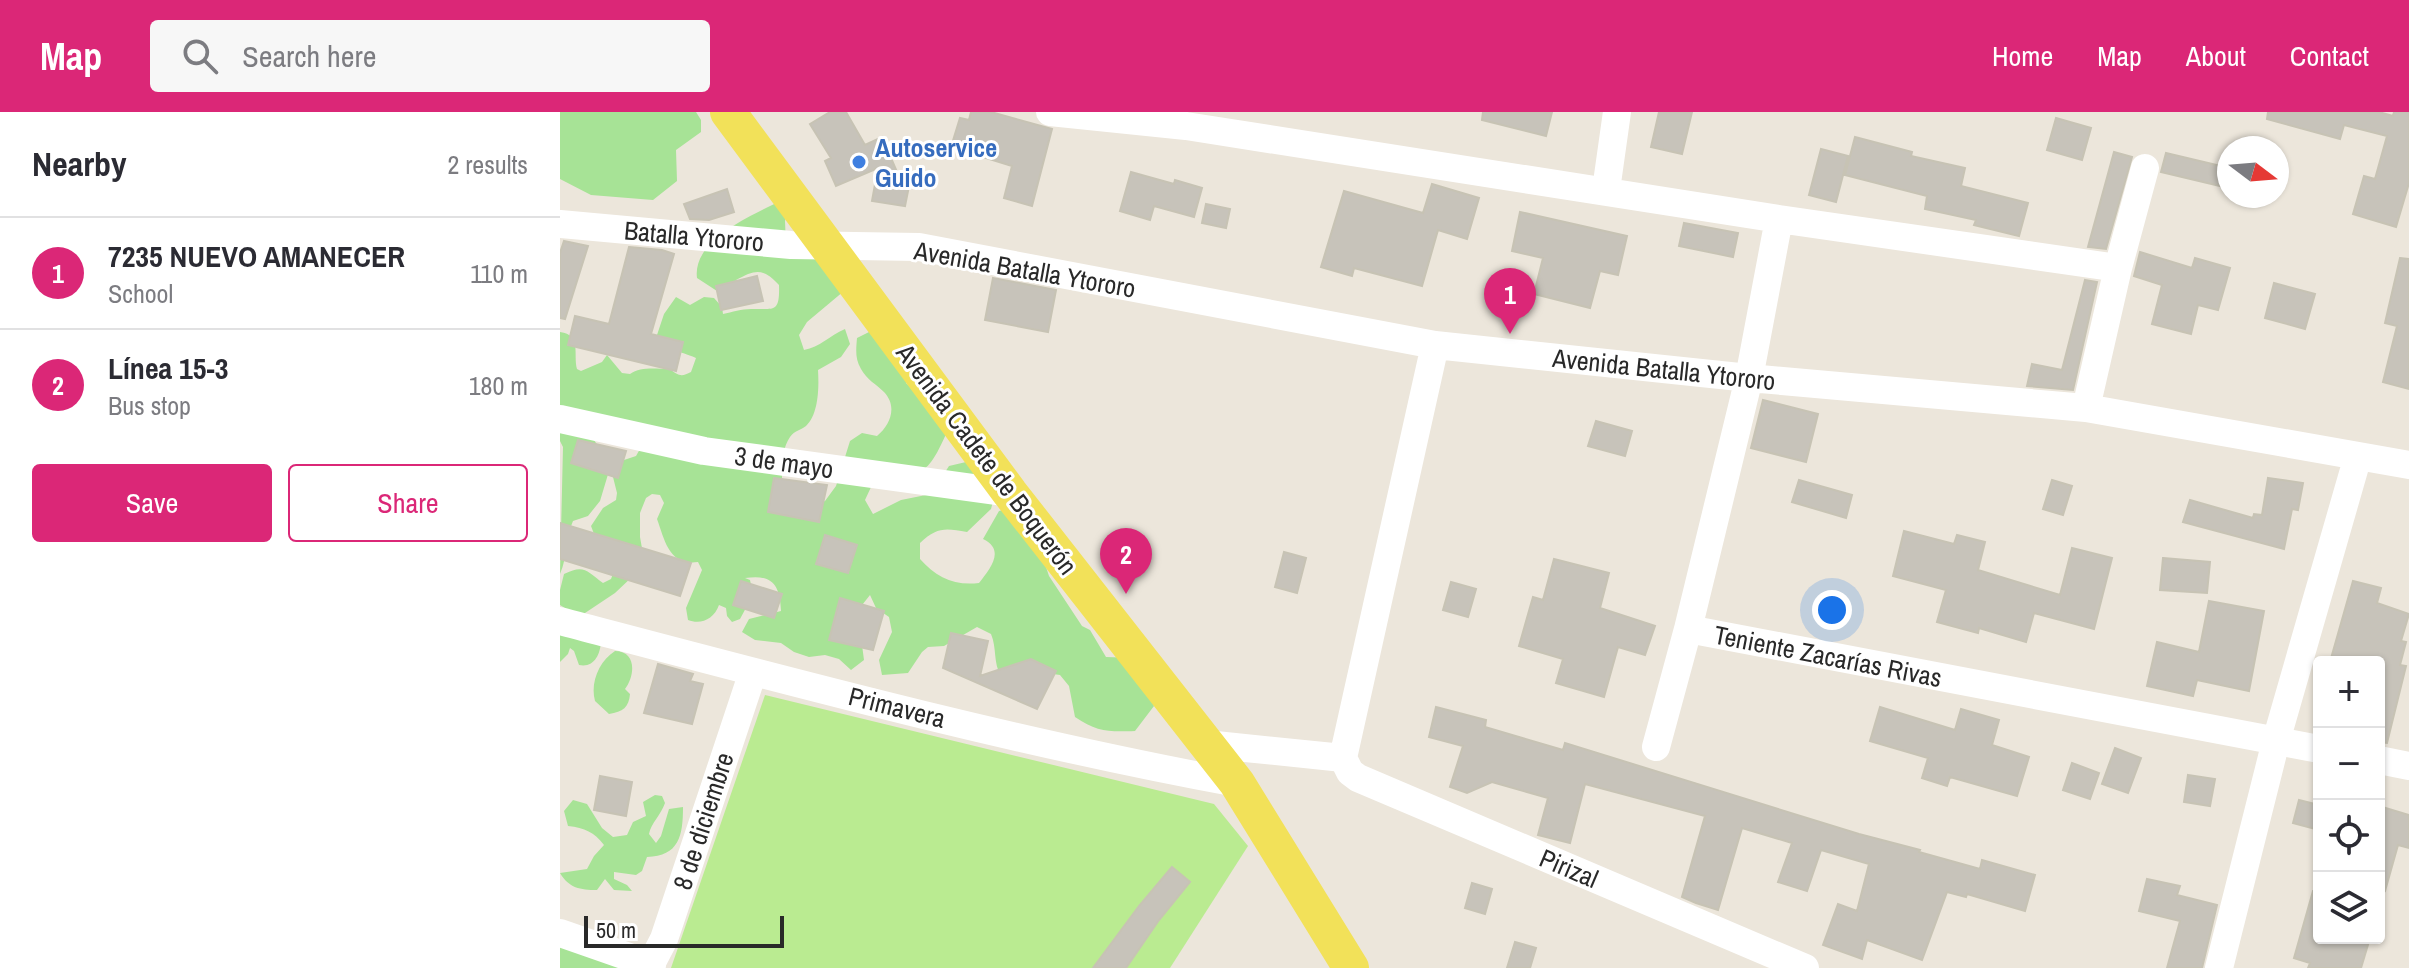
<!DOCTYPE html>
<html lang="en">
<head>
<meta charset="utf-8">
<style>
	:root { --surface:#fff; --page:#f7f7f7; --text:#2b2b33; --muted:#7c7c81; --line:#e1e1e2; --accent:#db2777 }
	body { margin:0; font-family:"Archivo Narrow",sans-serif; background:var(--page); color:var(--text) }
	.controls { position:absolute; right:24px; bottom:24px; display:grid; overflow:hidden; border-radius:8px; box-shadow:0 2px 6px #0004 }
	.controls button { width:72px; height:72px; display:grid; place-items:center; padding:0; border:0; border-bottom:2px solid var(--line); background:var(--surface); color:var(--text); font:40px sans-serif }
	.compass { position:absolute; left:1657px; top:24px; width:72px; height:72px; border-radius:50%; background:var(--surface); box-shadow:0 2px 6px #0004; rotate:106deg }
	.scale { position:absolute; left:24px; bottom:20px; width:200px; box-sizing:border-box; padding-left:8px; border:4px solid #292929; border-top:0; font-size:22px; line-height:28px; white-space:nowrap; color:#292929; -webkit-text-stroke:6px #fff; paint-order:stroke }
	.you { position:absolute; left:1272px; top:498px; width:28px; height:28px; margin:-20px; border:6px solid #fff; border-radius:50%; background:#1a73e8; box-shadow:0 0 0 12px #1a73e833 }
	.badge { display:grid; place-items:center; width:52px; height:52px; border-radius:50%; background:var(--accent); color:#fff; font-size:26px; font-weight:700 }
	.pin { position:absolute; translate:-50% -66px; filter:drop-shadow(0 2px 4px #0008) }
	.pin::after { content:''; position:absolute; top:42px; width:28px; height:24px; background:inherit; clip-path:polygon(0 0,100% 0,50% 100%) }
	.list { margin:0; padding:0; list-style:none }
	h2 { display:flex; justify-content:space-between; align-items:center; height:104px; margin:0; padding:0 32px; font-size:34px }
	h2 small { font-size:26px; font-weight:400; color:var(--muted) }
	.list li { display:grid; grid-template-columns:52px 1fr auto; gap:24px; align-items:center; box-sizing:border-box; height:112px; padding:0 32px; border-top:2px solid var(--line) }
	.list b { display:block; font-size:30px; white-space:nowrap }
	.list p { margin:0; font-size:26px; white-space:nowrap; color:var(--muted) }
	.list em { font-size:26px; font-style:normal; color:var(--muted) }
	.actions { display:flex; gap:16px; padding:24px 32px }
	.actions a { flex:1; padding:18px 0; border:2px solid var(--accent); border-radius:8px; text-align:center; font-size:28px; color:var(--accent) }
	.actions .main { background:var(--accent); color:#fff }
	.icon { flex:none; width:44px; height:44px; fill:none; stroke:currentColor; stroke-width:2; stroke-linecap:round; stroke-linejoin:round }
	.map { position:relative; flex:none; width:1849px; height:856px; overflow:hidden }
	header { display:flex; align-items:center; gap:48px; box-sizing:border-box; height:112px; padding:0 40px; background:var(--accent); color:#fff }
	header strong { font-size:38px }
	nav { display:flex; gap:44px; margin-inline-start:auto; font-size:28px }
	.search { width:560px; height:72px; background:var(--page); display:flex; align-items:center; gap:20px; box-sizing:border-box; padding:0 28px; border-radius:8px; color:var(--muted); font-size:30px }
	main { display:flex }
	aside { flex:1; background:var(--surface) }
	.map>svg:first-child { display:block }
</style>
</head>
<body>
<header>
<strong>Map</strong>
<div class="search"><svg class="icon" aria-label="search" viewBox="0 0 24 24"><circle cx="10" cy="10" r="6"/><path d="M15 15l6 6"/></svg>Search here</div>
<nav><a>Home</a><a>Map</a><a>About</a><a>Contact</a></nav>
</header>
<main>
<aside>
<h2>Nearby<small>2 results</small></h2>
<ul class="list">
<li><span class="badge">1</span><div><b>7235 NUEVO AMANECER</b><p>School</p></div><em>110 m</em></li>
<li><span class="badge">2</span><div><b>Línea 15-3</b><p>Bus stop</p></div><em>180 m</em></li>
</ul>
<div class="actions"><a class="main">Save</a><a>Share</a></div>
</aside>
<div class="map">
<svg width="1849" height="856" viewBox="0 0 1849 856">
	<rect width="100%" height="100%" fill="#ece6db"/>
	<path fill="#a7e396" d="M0,0H136L141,8V20L116,38L117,69L93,88L31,83L0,67Z
		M222,88L228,94L225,109L226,133L249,130L284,179L247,210L239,223L244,238C260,235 269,224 285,217L290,232L281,245L258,258C259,274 259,302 246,314C240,319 235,318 230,325C219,342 222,363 223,382L250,394L265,389L276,374L290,329L302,321L317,324C330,313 338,295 324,280C316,272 307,268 301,257C295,247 296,238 297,226L311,219L349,244L346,271L390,313C368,364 365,363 312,373L305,388L313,402L341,388L371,382L389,354L406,350L439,367L431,397L407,420C385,416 377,415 360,431V447C376,465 394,474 419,471C430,457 446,438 423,427L439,399L450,396L482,443L489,464L522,514L530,518L546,545L576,546L594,594L575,619C549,620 537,620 515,605L509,574L500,563L473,559L441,564C433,551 437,536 431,522L417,515L384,534L368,535L362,540L348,561L322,563L319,548L332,520L329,505L316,496L310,483L291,507L302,533L304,548L291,558L279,547L265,543L249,545L234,540L221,531L195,528L182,520L189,507L221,499C220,472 212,462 185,466L190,468C194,482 187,495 180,507L172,510L167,504L166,496L159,493C154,507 141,513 128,508L126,496L142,458L138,450C109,454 105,429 97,407L104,391L100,383L92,382L86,386L80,401V425L83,442L73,464L55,481L19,505L0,493V478L4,462C24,452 27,459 43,471L51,467L54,459L39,435L31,414L43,396L56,388L57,381L53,365L61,349L76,344L80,337L27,318L45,344L49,359L40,389L28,404L13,409C5,426 8,444 0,462L3,335L0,329V220C22,223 13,242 17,257L21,259L42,250L47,243L62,261L70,262C81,254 97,257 110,257C118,264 122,265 131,260L136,246C118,238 112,240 96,226L104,202L116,185L130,193L144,185L154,186L162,195L163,202C172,200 182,197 191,197C213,196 220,203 219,173C203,156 196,157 176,168L173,175L157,179L137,166C132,127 194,103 222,88Z
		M0,506L41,530C40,543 34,556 19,553L14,539L10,536L8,542L0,550Z
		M55,539C77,539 75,564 65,577L70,582C69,595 63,600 49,602L35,589C30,571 39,549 55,539Z
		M95,683L102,684L105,691C101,703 91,711 89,722L96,731L101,724L109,697L123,695C123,724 119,744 87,745L82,759L76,763L54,760V767L67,773L72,779L54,778L45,767L37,778C20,778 9,776 0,761L27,757L34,744L44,733C34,720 25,716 8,714L4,699L13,688L27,692L42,716L53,725L67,723L73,710L86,704L83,690Z
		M0,816L62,856H0Z"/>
	<path fill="#baeb91" d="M205,583L654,692L688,734L610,856H111Z"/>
	<path fill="#c7c3ba" stroke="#c7c3b4" stroke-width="2" d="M270,0H286L305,33L322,25L340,67L350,69L345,94L312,89L318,56L276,74L265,49L271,46L250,12Z
		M411,0H431L492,17L472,94L444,86L452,54L391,35L400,6L409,8Z
		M923,0H992L986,24L922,8Z
		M1099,0H1132L1122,42L1091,35Z
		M1708,0H1819L1833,4L1834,0H1849V71L1836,115L1793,102L1804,64L1815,67L1827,24L1784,13L1780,27L1707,7Z
		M1496,6L1531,16L1522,48L1487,38Z
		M1295,25L1352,40L1351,44L1405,56L1401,74L1468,91L1459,124L1414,113L1416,108L1365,97L1367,84L1285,63Z
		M1261,37L1288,44L1276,90L1249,83Z
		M1554,40L1572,45L1546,137L1528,135Z
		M1606,41L1665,55L1660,74L1601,60Z
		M571,60L614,72L615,68L642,76L634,105L594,94L590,108L560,99Z
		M872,72L919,86L907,127L878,118L862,174L794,156L792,164L761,155L784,79L863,101Z
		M167,77L174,100L149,108L130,107L124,92Z
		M646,92L670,97L666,116L642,111Z
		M960,100L1067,124L1058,163L1040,159L1030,196L974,182L983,146L952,139Z
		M1124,111L1178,121L1173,145L1119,134Z
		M4,129L28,134L5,207L0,206V141Z
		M69,135L102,138L114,142L91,222L123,230L116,259L8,233L15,204L49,212Z
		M1580,140L1632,156L1635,146L1670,156L1658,198L1638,193L1631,222L1592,212L1602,173L1574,164Z
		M1840,146L1849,147V277L1823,270L1837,214L1825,211Z
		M197,164L203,189L161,198L156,174Z
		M433,166L496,178L488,220L425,208Z
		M1525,168L1537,170L1513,278L1467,274L1472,252L1502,258Z
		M1714,171L1755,182L1745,217L1705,206Z
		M1203,288L1258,302L1246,350L1191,336Z
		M1036,309L1072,319L1065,344L1028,334Z
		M18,328L66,339L58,366L11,351Z
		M214,366L267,373L259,410L208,400Z
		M1708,366L1743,371L1738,398L1732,397L1724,437L1623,410L1630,388L1693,406L1694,402L1702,403Z
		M1239,368L1292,383L1286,406L1232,390Z
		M1492,368L1512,374L1503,403L1483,397Z
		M0,411L131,451L120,484L0,447Z
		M1344,419L1394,432L1397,423L1425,430L1418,458L1500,483L1512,436L1552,446L1534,517L1474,501L1466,530L1419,516L1418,521L1377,510L1386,478L1333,464Z
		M265,423L297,433L288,461L256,452Z
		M724,440L746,446L737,481L715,475Z
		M1603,446L1650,450L1647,481L1600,478Z
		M994,447L1049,461L1040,496L1095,514L1085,543L1058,535L1044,585L996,571L1003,547L959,534L973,485L983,488Z
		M181,469L222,482L214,506L173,493Z
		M1793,469L1821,476L1817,491L1849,502L1841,529L1846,530L1840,553L1846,554L1827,631L1819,630V550H1770Z
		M891,470L916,477L908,505L883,498Z
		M280,486L324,499L313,538L269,528Z
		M1649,489L1704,499L1689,579L1637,568L1633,584L1587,574L1597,530L1639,540Z
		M391,521L428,529L420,564L471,547L496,559L477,597L383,556Z
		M98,552L133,562L130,569L143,572L132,612L84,601Z
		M876,595L926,608L925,615L1003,638L1005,631L1299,722L1360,738L1359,740L1420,757L1422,748L1475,763L1465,799L1407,782L1406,785L1387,780L1362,848L1307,828L1302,847L1263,833L1278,792L1297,799L1309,752L1261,738L1247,779L1218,770L1232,731L1182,716L1158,798L1136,791L1122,785L1145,704L1025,672L1010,731L978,723L988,686L932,670L907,681L890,675L903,634L869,625Z
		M1320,595L1395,618L1401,597L1439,608L1432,633L1469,645L1457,684L1390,665L1387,674L1362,666L1368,646L1310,629Z
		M1555,636L1581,646L1568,681L1542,672Z
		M1512,651L1539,661L1530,687L1503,678Z
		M1628,663L1655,667L1650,694L1624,690Z
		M40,664L72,670L66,704L34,698Z
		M1739,688L1759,693V718L1733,711Z
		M1819,694L1849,703V736L1838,733L1825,779L1819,778Z
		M612,755L630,770L599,808L566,856H533L579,794Z
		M1587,767L1620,774L1617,783L1657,793L1642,856H1607L1620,809L1579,799Z
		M912,771L932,777L925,802L905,796Z
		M1753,779H1759V826H1810L1801,856H1748L1750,851L1734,846Z
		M955,830L976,836L970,856H947Z"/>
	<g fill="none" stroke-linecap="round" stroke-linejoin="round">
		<path stroke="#fff" stroke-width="28" d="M490,0L626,14L1219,107L1189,266L1128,517L1759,637
			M1046,78L1057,0
			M1219,107L1558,156
			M0,112L231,133L359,135L875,233L1189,266L1526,296L1849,353
			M1526,296L1558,156L1585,56
			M0,307L144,339L450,381
			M0,509C224,568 449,629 677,671
			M646,632L783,646L875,233
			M1096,635L1128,517
			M783,646L790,660L798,666L1245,856
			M1819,648L1849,654
			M0,821L92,853
			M89,856L104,827L193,560
			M1659,856L1716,629L1798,344"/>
		<path stroke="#f2e159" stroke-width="36" d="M168,0L450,381L677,671L791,856"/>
	</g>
	<circle fill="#3f7fe0" stroke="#fff" stroke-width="3" cx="299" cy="50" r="8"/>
	<g text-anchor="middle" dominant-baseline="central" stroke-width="6" stroke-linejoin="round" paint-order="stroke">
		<g font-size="26" font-weight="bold" fill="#366cbe" stroke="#fff" text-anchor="start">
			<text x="315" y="35">Autoservice<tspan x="315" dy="30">Guido</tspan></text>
		</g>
		<g font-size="26" fill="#292929" stroke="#fff">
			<text transform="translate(134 124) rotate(5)">Batalla Ytororo</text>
			<text transform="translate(465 157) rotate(10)">Avenida Batalla Ytororo</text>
			<text transform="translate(1104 257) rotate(6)">Avenida Batalla Ytororo</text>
			<text transform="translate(427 347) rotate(53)">Avenida Cadete de Boquerón</text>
			<text transform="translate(224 350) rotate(8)">3 de mayo</text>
			<text transform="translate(1268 544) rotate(11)">Teniente Zacarías Rivas</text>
			<text transform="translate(337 595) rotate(14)">Primavera</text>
			<text transform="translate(143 709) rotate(-72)">8 de diciembre</text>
			<text transform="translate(1009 756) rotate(23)">Pirizal</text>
		</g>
	</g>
</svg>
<div class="controls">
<button>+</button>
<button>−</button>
<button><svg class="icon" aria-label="locate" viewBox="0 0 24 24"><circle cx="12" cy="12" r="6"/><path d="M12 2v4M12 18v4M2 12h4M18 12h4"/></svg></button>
<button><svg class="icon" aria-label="layers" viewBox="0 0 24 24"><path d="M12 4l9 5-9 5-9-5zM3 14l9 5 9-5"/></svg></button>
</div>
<svg class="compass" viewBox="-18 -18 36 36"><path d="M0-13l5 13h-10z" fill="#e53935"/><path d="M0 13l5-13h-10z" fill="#7c7c81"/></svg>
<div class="scale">50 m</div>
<div class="you"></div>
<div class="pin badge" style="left:950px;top:222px">1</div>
<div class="pin badge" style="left:566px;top:482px">2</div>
</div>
</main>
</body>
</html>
